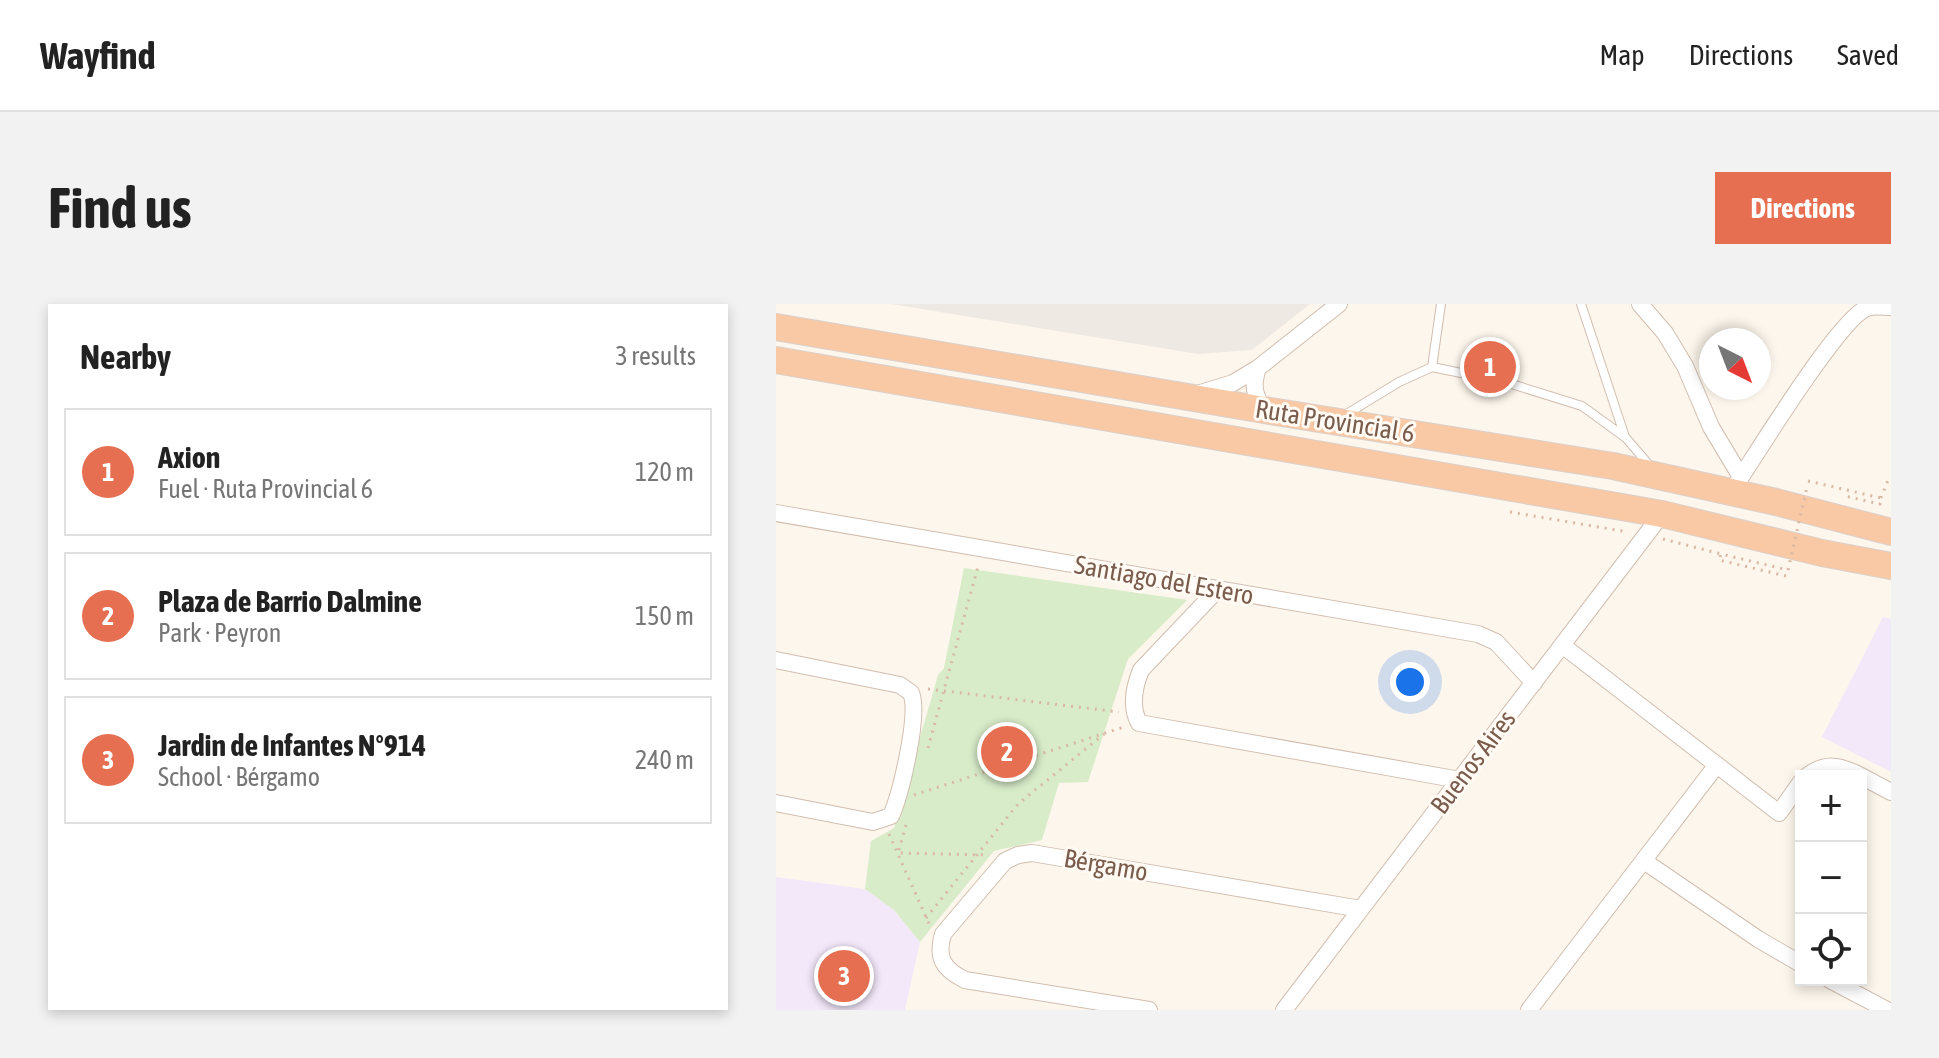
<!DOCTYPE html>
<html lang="en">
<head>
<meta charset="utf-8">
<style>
	:root { --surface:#fff; --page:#f2f2f2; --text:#222; --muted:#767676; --line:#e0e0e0; --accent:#e76f51 }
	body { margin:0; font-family:"Asap Condensed",sans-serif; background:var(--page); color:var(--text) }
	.controls { position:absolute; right:24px; bottom:24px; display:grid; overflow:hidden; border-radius:0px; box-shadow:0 4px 12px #0003 }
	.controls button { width:72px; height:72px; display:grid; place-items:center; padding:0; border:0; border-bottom:2px solid var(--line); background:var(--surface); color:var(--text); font:40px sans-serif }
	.compass { position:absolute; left:923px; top:24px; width:72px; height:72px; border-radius:50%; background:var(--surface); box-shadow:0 4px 12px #0003; rotate:138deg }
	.you { position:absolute; left:634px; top:378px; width:28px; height:28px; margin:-20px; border:6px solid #fff; border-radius:50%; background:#1a73e8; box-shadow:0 0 0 12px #1a73e833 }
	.badge { display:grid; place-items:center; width:52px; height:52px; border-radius:50%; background:var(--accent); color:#fff; font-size:26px; font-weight:700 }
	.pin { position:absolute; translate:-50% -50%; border:4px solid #fff; box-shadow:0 2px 8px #0006 }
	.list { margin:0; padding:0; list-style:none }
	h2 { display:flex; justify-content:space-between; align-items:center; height:104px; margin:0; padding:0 32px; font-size:34px }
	h2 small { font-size:26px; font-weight:400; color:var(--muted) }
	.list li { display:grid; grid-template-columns:52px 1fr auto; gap:24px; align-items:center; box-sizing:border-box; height:128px; margin:0 16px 16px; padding:0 16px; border:2px solid var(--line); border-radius:0px }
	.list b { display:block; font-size:30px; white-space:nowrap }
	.list p { margin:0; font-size:26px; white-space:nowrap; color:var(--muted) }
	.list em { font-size:26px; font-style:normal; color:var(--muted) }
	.icon { flex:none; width:44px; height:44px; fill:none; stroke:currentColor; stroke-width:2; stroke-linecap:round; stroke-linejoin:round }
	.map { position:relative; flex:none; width:1115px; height:706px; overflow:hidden; border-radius:0px }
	header { display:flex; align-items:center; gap:48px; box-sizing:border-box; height:112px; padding:0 40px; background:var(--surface); border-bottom:2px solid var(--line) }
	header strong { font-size:38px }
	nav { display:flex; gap:44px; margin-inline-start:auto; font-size:28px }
	.intro { display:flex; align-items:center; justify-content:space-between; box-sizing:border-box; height:192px; padding:0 48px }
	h1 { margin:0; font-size:56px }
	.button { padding:20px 36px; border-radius:0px; background:var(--accent); color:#fff; font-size:28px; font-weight:700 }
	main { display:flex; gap:48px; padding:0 48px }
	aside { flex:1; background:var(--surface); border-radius:0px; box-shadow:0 4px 12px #0003 }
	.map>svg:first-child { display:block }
</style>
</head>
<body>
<header>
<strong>Wayfind</strong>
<nav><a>Map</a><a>Directions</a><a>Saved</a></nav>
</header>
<div class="intro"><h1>Find us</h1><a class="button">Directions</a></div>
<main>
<aside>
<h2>Nearby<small>3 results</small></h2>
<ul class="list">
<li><span class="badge">1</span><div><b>Axion</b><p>Fuel · Ruta Provincial 6</p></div><em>120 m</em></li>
<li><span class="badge">2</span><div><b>Plaza de Barrio Dalmine</b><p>Park · Peyron</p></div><em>150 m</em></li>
<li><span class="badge">3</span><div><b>Jardin de Infantes N°914</b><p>School · Bérgamo</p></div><em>240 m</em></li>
</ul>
</aside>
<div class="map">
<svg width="1115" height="706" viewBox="0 0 1115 706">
	<rect width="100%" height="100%" fill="#fdf6ec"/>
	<path fill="#efe9e4" d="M115,0H534L476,46L422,50Z"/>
	<path fill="#f3e8fa" d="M1107,313L1115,315V468L1046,433Z
		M0,573L89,585L118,606L144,638L129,706H0Z"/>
	<path fill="#d8ecc9" d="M188,264L411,296L352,355L312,478L283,479L266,536L218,547L144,638L118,606L89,585L95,537L118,524L162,371L168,364Z"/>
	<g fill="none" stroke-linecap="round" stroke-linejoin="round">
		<g stroke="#d1beb0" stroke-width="10">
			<path id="service" d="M805,0L849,133
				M656,63L665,0
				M569,111L623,78L656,63L729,78L806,102L850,134L874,162"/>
		</g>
		<g stroke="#d1beb0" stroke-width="18">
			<path id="minor" d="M864,0L889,29L909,62L935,123L965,173
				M418,91L457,79L482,64
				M488,106C478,90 476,82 482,64L563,0
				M955,188C977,156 1063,14 1091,4C1097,1 1108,3 1115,3
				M0,209L702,330L720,338L758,379
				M441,286L365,366C358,383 354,402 363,419L684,476
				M786,341L1003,509L1025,478
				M0,356L124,381L135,389C144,410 125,489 115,512L97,518L0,499
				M1031,472C1050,458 1064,461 1085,472
				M1085,472L1115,488
				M868,557L982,635L1025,660
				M1054,676L1111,706
				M373,706L189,676C167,665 160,654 167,630L229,557L242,551L256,549L585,605
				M508,706L886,210
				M753,706L940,462"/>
		</g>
		<g stroke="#dad1cd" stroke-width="28">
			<path id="trunk" d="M0,23L488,106L837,162L1000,198L1115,228
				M0,56L886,210L1046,249L1115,262"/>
		</g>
		<path stroke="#d9b8a5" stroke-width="3" stroke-dasharray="2 6" stroke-linecap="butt" d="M1032,177L1105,194L1104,200L1069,192
			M1105,194L1112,176H1115
			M734,208L852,228
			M887,235L945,250
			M1010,272L943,256L945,250L1012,266
			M152,385L343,408
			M152,444L203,259
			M138,491L348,423
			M130,521L122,549L213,551
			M113,530L154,622
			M150,614L242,500L328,430"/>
		<use href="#service" stroke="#fff" stroke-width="8"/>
		<use href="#minor" stroke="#fff" stroke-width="16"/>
		<use href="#trunk" stroke="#f9c8a4" stroke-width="26"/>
		<path stroke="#d9b8a5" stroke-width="3" stroke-dasharray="2 6" stroke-linecap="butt" d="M1012,266L1031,183"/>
	</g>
	<g text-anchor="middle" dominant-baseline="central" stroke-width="6" stroke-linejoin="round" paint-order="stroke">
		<g font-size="26" fill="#7a5c4d" stroke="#fffaf3">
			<text transform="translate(559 117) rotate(9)">Ruta Provincial 6</text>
			<text transform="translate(388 276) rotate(10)">Santiago del Estero</text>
			<text transform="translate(697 458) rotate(-53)">Buenos Aires</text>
			<text transform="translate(330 561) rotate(10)">Bérgamo</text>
		</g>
	</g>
</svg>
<div class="controls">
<button>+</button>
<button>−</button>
<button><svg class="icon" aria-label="locate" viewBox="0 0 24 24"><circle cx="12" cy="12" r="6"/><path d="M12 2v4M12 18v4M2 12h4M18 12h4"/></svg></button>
</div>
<svg class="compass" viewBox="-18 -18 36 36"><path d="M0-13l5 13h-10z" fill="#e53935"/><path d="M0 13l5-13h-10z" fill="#767676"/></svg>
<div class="you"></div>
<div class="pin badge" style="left:714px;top:63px">1</div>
<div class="pin badge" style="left:231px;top:448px">2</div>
<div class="pin badge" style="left:68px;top:672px">3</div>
</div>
</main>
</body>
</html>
